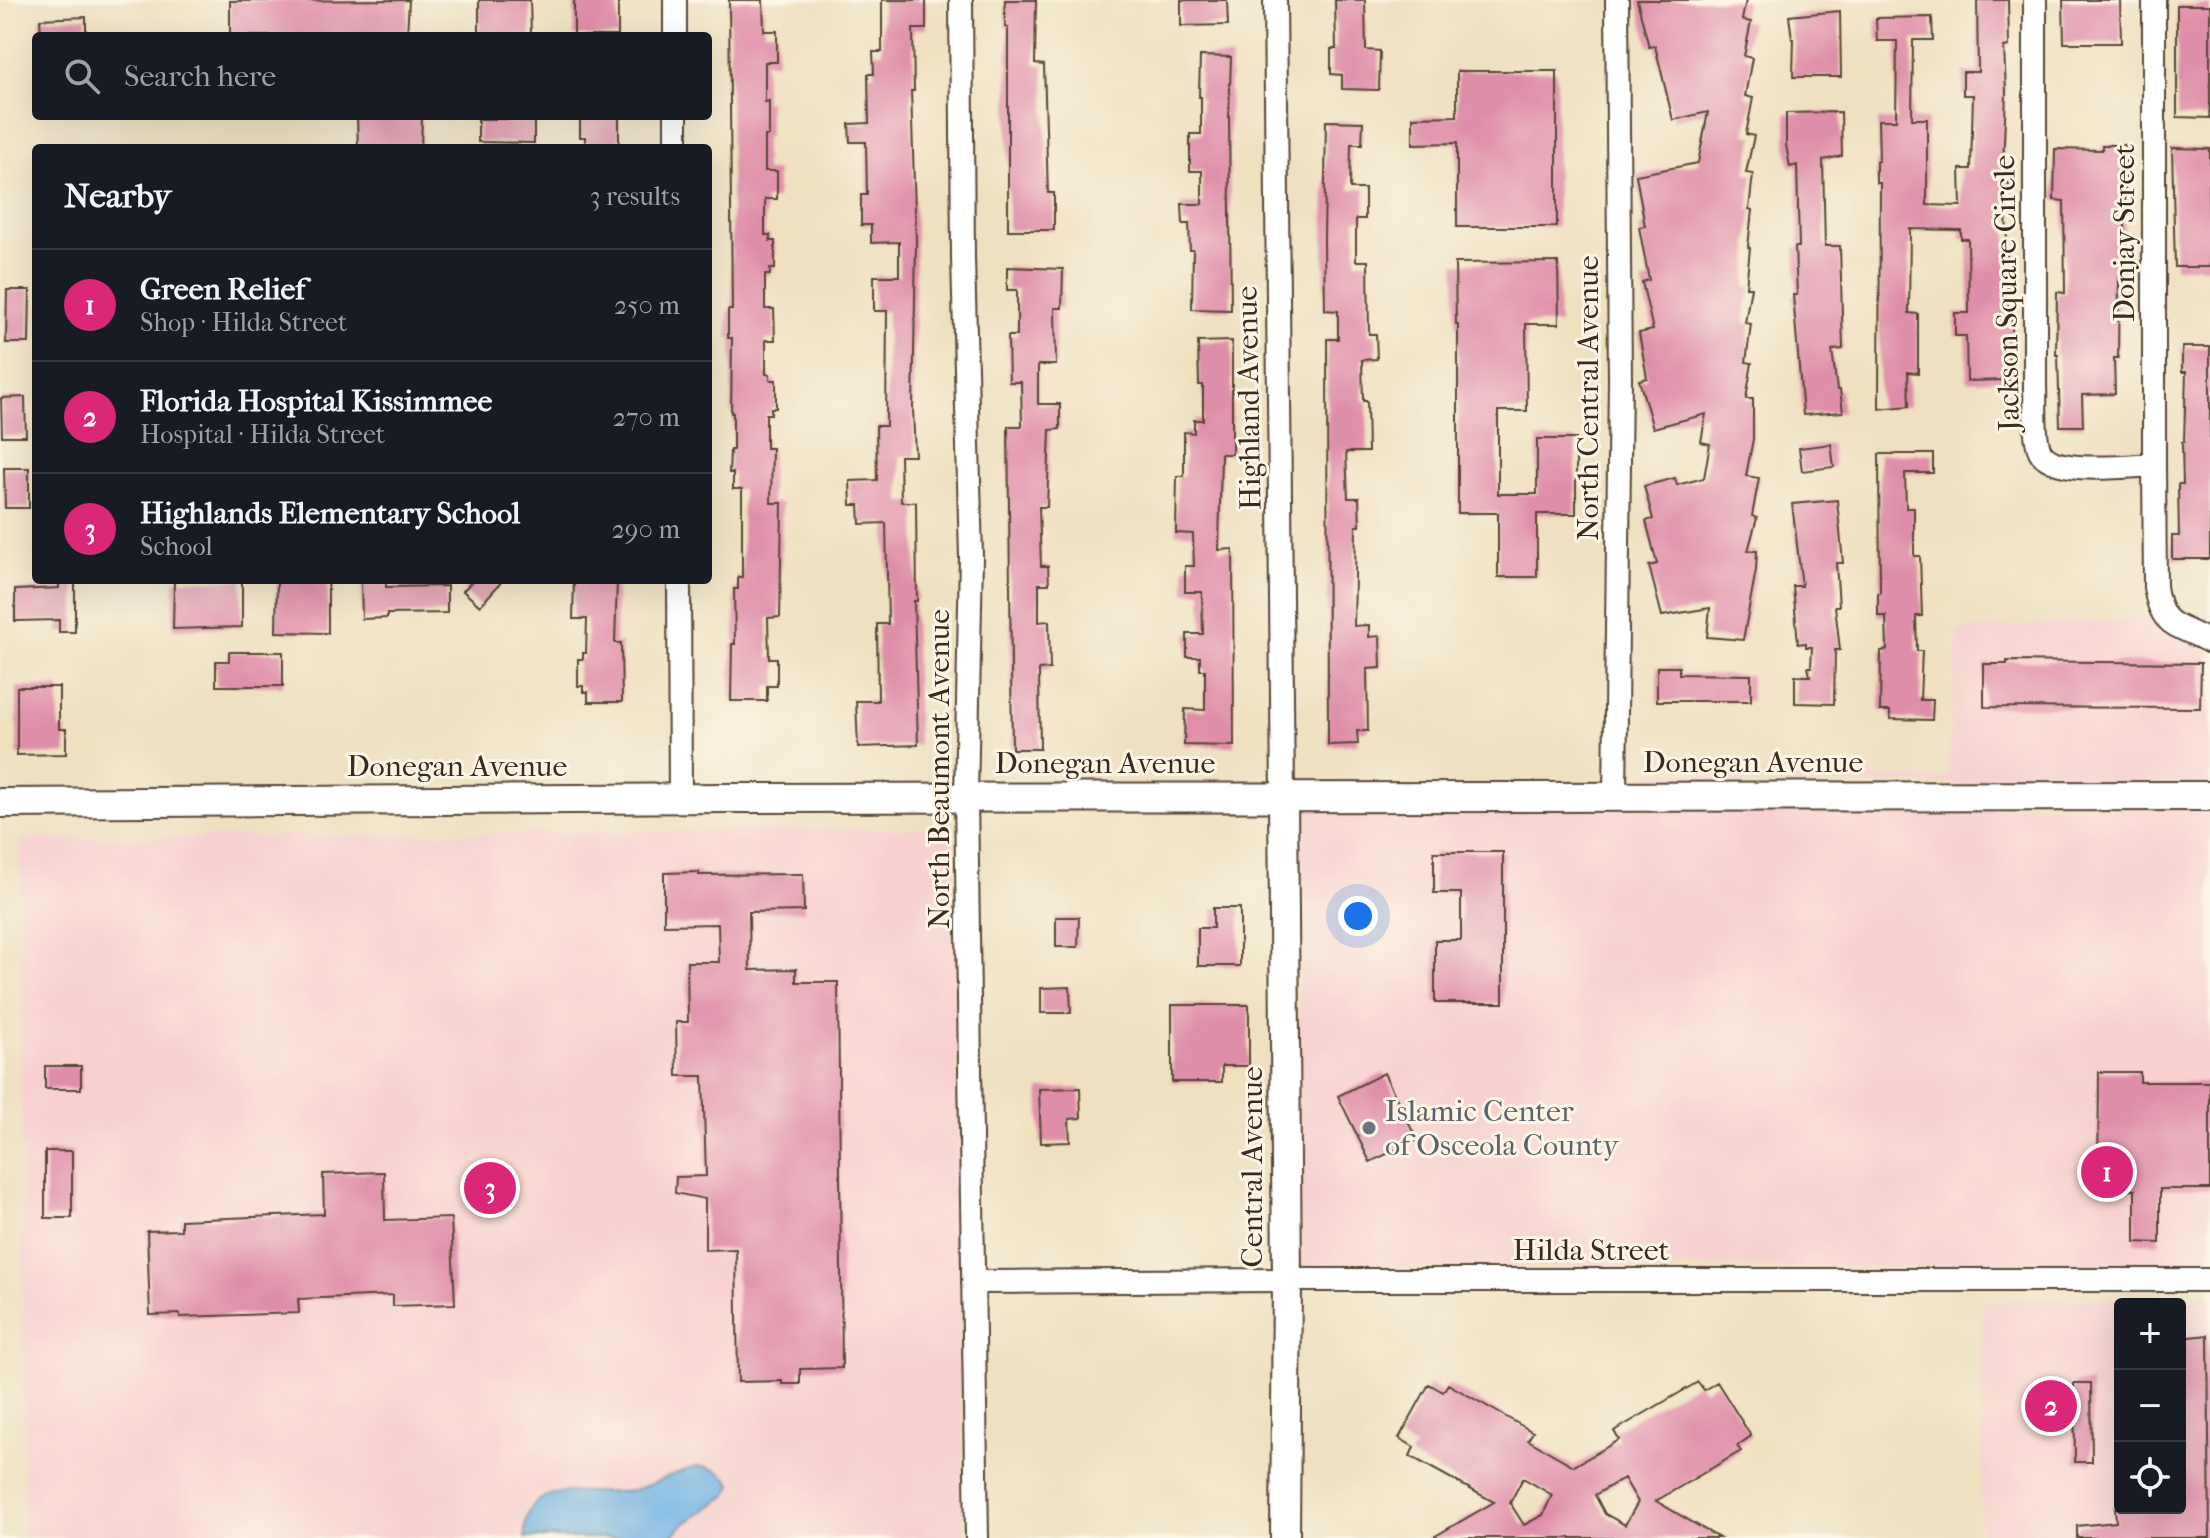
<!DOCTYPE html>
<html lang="en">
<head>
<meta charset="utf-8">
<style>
	:root { --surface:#171b24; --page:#20242c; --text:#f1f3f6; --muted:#9ea1a6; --line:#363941; --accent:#db2777 }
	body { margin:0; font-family:"IM FELL French Canon",serif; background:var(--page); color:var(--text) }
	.controls { position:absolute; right:24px; bottom:24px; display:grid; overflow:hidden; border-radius:8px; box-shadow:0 8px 32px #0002 }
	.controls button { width:72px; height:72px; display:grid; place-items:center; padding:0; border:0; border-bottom:2px solid var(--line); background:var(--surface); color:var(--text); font:40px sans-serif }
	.you { position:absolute; left:1358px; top:916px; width:28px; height:28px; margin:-20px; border:6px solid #fff; border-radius:50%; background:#1a73e8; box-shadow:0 0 0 12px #1a73e833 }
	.badge { display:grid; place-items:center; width:52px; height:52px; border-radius:50%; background:var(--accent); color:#fff; font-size:26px; font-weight:700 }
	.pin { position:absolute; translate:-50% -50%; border:4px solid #fff; box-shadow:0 2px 8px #0006 }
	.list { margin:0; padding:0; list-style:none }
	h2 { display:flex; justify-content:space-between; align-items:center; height:104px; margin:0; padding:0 32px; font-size:34px }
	h2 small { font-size:26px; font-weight:400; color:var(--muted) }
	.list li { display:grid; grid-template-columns:52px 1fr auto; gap:24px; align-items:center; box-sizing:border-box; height:112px; padding:0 32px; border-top:2px solid var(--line) }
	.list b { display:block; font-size:30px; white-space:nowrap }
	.list p { margin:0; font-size:26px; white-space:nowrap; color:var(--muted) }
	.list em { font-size:26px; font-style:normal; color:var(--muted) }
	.icon { flex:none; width:44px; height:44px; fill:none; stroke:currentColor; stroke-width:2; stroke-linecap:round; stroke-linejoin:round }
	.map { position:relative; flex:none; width:2210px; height:1538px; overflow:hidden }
	.search { position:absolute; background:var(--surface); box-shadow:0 8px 32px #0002; left:32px; top:32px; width:680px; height:88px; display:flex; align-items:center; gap:20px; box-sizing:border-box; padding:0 28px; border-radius:8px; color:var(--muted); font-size:30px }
	.panel { position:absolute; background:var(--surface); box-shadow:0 8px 32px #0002; left:32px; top:144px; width:680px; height:440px; border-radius:8px }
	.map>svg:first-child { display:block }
</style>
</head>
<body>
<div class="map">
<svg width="2210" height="1538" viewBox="0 0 2210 1538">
	<rect width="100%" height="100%" fill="#fcf5e5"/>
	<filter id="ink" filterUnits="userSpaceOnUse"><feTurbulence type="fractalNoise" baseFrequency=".0125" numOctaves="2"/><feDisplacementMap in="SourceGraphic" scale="16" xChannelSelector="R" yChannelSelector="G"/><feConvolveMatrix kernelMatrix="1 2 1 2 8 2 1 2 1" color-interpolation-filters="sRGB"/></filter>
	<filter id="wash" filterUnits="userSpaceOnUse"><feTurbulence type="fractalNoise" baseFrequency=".006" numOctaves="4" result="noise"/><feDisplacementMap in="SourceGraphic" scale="32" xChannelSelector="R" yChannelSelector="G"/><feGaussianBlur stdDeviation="1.8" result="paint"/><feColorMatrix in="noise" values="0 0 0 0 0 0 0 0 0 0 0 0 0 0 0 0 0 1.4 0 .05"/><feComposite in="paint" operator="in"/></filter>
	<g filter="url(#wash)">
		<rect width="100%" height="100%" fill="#efe0c0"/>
		<path fill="#f7d0cf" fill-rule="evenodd" d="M2210,614V628L2198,646L2210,657V784H1626V779L1643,778V774L1947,778L1958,630Z
			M2210,807V1268L1298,1267L1300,808Z
			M953,828L964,1538H24L20,839Z
			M2210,1298V1538H1981L1983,1301ZM2120,1304H2180V1508H2120Z"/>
		<path fill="#6db1e3" stroke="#546e80" stroke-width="2" d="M698,1467C714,1468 722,1471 732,1484L728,1495L684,1524L670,1538H525C522,1472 592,1499 633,1490C656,1484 675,1471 698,1467Z"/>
		<g id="blocks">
			<path fill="#df8ea9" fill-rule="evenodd" d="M409,0L407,36H230V1Z
				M479,0H530L531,36H479Z
				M574,0H618V36H574Z
				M729,0H763L764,31H777V62H765V102L769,101V136H765V171H777V199H765V235H770V241H775V269H770V275H765V309H774L775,340H766V374H770V380H776V408H771V414H766V448H772L771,503H782L781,562L780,617L768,618L769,658H777V686H767V701H731L732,644H735L734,589H738V577H742V489H733V473H729L730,450H733V413H731L732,338H728V310H732Z
				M882,0H926V29H913L914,91H911L916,242L913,409L915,456H900L901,502H916L917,601H914L918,745L858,747L856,701H878L877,624H888L886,523L860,524L859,505H851L850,481L877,480L876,426H886L887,311H874V276H899V242L871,243V225H861V195H867L866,142H850L849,124L869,123L868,74H874L873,52H882Z
				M1005,0H1036L1035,64L1044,65L1048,193H1054V230H1008V28L1005,27Z
				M1181,0H1227L1228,25L1181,26Z
				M1335,0H1365L1366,50L1380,51L1379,90L1342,89V75L1331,74V49H1336Z
				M1637,0H1746L1742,20L1751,22L1744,56L1752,58L1745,96L1753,98L1746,134L1754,136L1746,173L1753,174L1749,209L1752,210L1748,247L1750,248L1746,287H1751L1745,323L1751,324L1746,362L1752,363L1746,399H1753V439L1746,476L1759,478L1752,516L1757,518L1748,551H1757L1756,570L1743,640L1707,637L1710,608L1662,616L1649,566L1657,564L1646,521L1653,519L1644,486L1675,478L1677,485L1704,478L1710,444L1701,442L1706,414L1653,428L1639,380L1647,378L1639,333L1653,330L1642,282L1649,280L1639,227L1645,226L1636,175L1698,163L1708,112L1673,120L1655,46L1649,47Z
				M1977,0H2008L2009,46L2004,47L2006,92L2003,168H2008L2009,191H2006L2008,312H2012V336H2008L2009,380L1967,381L1966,336H1955V313H1969L1968,239H1961V230L1910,229L1909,313L1918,314V373L1908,372L1909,406L1879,409L1880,183H1876V161H1879L1878,120H1896L1897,41H1877L1876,18L1932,17L1933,40H1913L1912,119H1927V205L1961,206L1960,169H1971L1973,95H1963V72H1978Z
				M2063,0H2120L2121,43H2064Z
				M2177,5H2210V118L2177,117Z
				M1840,11L1841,77H1793L1794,39H1792L1789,16Z
				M86,17V36H41L40,19Z
				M1200,56L1231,57L1229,117L1231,310L1192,309L1193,250H1190L1189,224H1183L1182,204H1202V171H1190V134H1201V97H1199Z
				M1457,71H1557V227H1457V143L1413,144V117L1457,116Z
				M1841,112L1842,156L1823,160L1825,246H1840L1843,349L1832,350L1837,390H1840L1843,412L1803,415L1793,295H1797L1795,247H1799L1797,165L1790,167L1786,145V113Z
				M357,116H422L421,148H358Z
				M580,116H619V146H585V137H580Z
				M478,119H534V143L478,142Z
				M1326,121L1363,122L1362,144H1351L1350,189H1365V219H1356V261H1368L1369,334H1376L1377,359L1362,360L1363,401H1367L1368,452H1346L1348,498H1359L1360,526H1356L1354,626L1369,625V637L1380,636L1381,668L1367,669L1368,731H1357L1358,744L1328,745L1327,339H1338V311L1325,310L1324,240Z
				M2102,145H2125V278H2119L2118,358H2114L2115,394L2082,395L2083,426H2060L2058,355H2056L2057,292L2065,293L2064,201L2054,200L2055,149L2102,150Z
				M2172,148L2210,149V184H2208L2210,267H2175Z
				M1558,262L1559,324H1526L1527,411H1498V494H1537V439H1576V514H1537V577H1498V513H1458V325H1456L1455,263Z
				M1007,267L1063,269L1062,308H1055L1056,365H1038V404H1060V429L1050,430L1047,507H1039L1041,566H1048L1049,584H1039V622L1049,621L1050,669L1039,670L1040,749H1012L1008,426H1022L1021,382H1009L1008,336H1017V290H1007Z
				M7,290H30L29,343H6Z
				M1232,341V454H1221L1219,550L1233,549L1234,746L1184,745L1185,709L1205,710V670H1200V657H1187V634H1203L1202,592H1185V566H1194L1193,534L1176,533L1177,476H1184V432L1194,433V420H1203V385H1199L1198,342Z
				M2182,347H2210V559H2172V536H2179L2178,484H2183L2182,442H2184L2186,372H2182Z
				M25,397L26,436H2L1,398Z
				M1831,444L1834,467L1802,471L1799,448Z
				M1879,454H1933V473H1905L1906,508H1914V556H1920L1922,616H1916L1917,651H1922L1920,700H1933L1932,720L1890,719V711H1880L1881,651L1887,650L1886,616H1878V593H1880Z
				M4,468H29V508H5Z
				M1837,500L1843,563H1836L1839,606H1835L1840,650H1835L1834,704L1795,703V676H1810L1808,667H1811L1812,647H1806V643L1798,644L1793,586H1802L1792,504Z
				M59,580H75V632H59V620L15,621V590L59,588Z
				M174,580H242V627L173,629Z
				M277,580H328V633L276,632Z
				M361,580H386V587L447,586V613L387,614V618L362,619Z
				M473,580H503L480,606L463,591Z
				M574,580H617L615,643H621L622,702H588V692H583V686H578V659H583V653H586L587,619H573Z
				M229,652H283V686H216V661H229Z
				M2007,661L2201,663L2200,708L1984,707V664H2007Z
				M1657,667H1679V674L1751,675V701H1657Z
				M17,687H59V729H66V754L17,755Z
				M1434,852H1503V1003H1435V940H1461V893H1434Z
				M699,872V875L803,874L804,911L749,912L750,970L796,969V982H838L842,1368L800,1369V1384H782V1381L738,1382L736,1249L705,1250V1199L675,1193L676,1177L706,1176L703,1076H677L676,1022H688L687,962H719L718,924L664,925V873Z
				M1213,908H1240V966H1198V928H1213Z
				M1056,917H1079L1078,947H1056Z
				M1070,987L1071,1013H1041V988Z
				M1172,1005H1249V1066H1222V1082H1172Z
				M45,1066H81V1089H45Z
				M2099,1072H2140V1082H2210V1189H2160V1243L2135,1242V1190H2098Z
				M1384,1073L1417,1140L1370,1162L1338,1096Z
				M1080,1088L1081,1118L1069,1119L1070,1142L1041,1143L1039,1089Z
				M45,1151H72V1218H45Z
				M384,1172L385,1220L451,1218L455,1304L393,1306V1295L298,1299L299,1313L180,1317V1314L150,1315L147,1231L181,1230V1220L324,1214L323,1174Z
				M2208,1335L2210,1538H2077V1526L2116,1522L2115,1508H2180V1338Z
				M1698,1382L1704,1390L1717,1382L1751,1436L1737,1446L1741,1451L1656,1501L1719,1538H1432L1494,1502L1410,1456L1414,1447L1399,1438L1429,1384L1443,1392L1448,1384L1508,1418L1533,1432L1528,1440L1574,1466L1619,1440L1614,1431ZM1523,1478L1552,1495L1543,1515L1524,1525L1510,1503ZM1624,1478L1638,1502L1625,1525L1605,1514L1595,1495Z
				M2074,1383H2091L2092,1462H2075Z"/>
		</g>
	</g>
	<g filter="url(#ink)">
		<use href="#blocks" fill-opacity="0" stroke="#564536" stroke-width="2"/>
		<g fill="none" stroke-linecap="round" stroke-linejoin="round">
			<g stroke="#564536" stroke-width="26">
				<path id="minor" d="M675,0V36
					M961,0L963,258L971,557L966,797L977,1538
					M1275,0L1283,796
					M2035,0V388C2036,405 2033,436 2040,451C2053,476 2128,466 2154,465L2155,587C2162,630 2177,623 2210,642
					M676,116V148
					M2154,465V0
					M679,580L680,798
					M1615,796L1620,380L1617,0
					M973,1282L1287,1280H2210"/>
			</g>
			<g stroke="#564536" stroke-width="32">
				<path id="tertiary" d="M1283,796L1287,1280L1285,1538
					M0,803L725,798L2210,796"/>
			</g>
			<use href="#minor" stroke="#fff" stroke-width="22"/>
			<use href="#tertiary" stroke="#fff" stroke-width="28"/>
		</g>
	</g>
	<circle fill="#6b7280" stroke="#fcf5e5" stroke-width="3" cx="1369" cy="1128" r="8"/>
	<g text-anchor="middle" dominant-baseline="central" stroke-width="6" stroke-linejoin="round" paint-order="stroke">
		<g font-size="30" fill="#3b2a1e" stroke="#fcf5e5">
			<text transform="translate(2124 233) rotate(-90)">Donjay Street</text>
			<text transform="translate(2007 293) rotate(-91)">Jackson Square Circle</text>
			<text transform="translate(1249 398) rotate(-91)">Highland Avenue</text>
			<text transform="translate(1588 398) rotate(-90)">North Central Avenue</text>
			<text x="1753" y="762">Donegan Avenue</text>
			<text x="1105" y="763">Donegan Avenue</text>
			<text x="457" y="766">Donegan Avenue</text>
			<text transform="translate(939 769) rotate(-90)">North Beaumont Avenue</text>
			<text transform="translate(1252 1167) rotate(-90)">Central Avenue</text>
			<text x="1591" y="1250">Hilda Street</text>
		</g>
		<g font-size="30" fill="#5b616d" stroke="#fcf5e5" text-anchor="start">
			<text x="1385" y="1111">Islamic Center<tspan x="1385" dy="34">of Osceola County</tspan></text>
		</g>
	</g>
</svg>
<div class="controls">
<button>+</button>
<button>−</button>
<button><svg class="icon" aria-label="locate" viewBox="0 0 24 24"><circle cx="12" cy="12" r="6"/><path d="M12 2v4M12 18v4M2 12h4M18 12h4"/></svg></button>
</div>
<div class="you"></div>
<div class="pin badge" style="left:2107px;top:1172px">1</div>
<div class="pin badge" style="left:2051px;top:1406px">2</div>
<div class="pin badge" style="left:490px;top:1188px">3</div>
<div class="search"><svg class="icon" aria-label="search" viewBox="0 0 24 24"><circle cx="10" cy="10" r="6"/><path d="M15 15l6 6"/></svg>Search here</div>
<section class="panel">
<h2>Nearby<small>3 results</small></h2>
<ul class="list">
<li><span class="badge">1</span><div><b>Green Relief</b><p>Shop · Hilda Street</p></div><em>250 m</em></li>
<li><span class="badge">2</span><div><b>Florida Hospital Kissimmee</b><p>Hospital · Hilda Street</p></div><em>270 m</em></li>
<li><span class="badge">3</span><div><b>Highlands Elementary School</b><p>School</p></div><em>290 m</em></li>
</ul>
</section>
</div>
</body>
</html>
